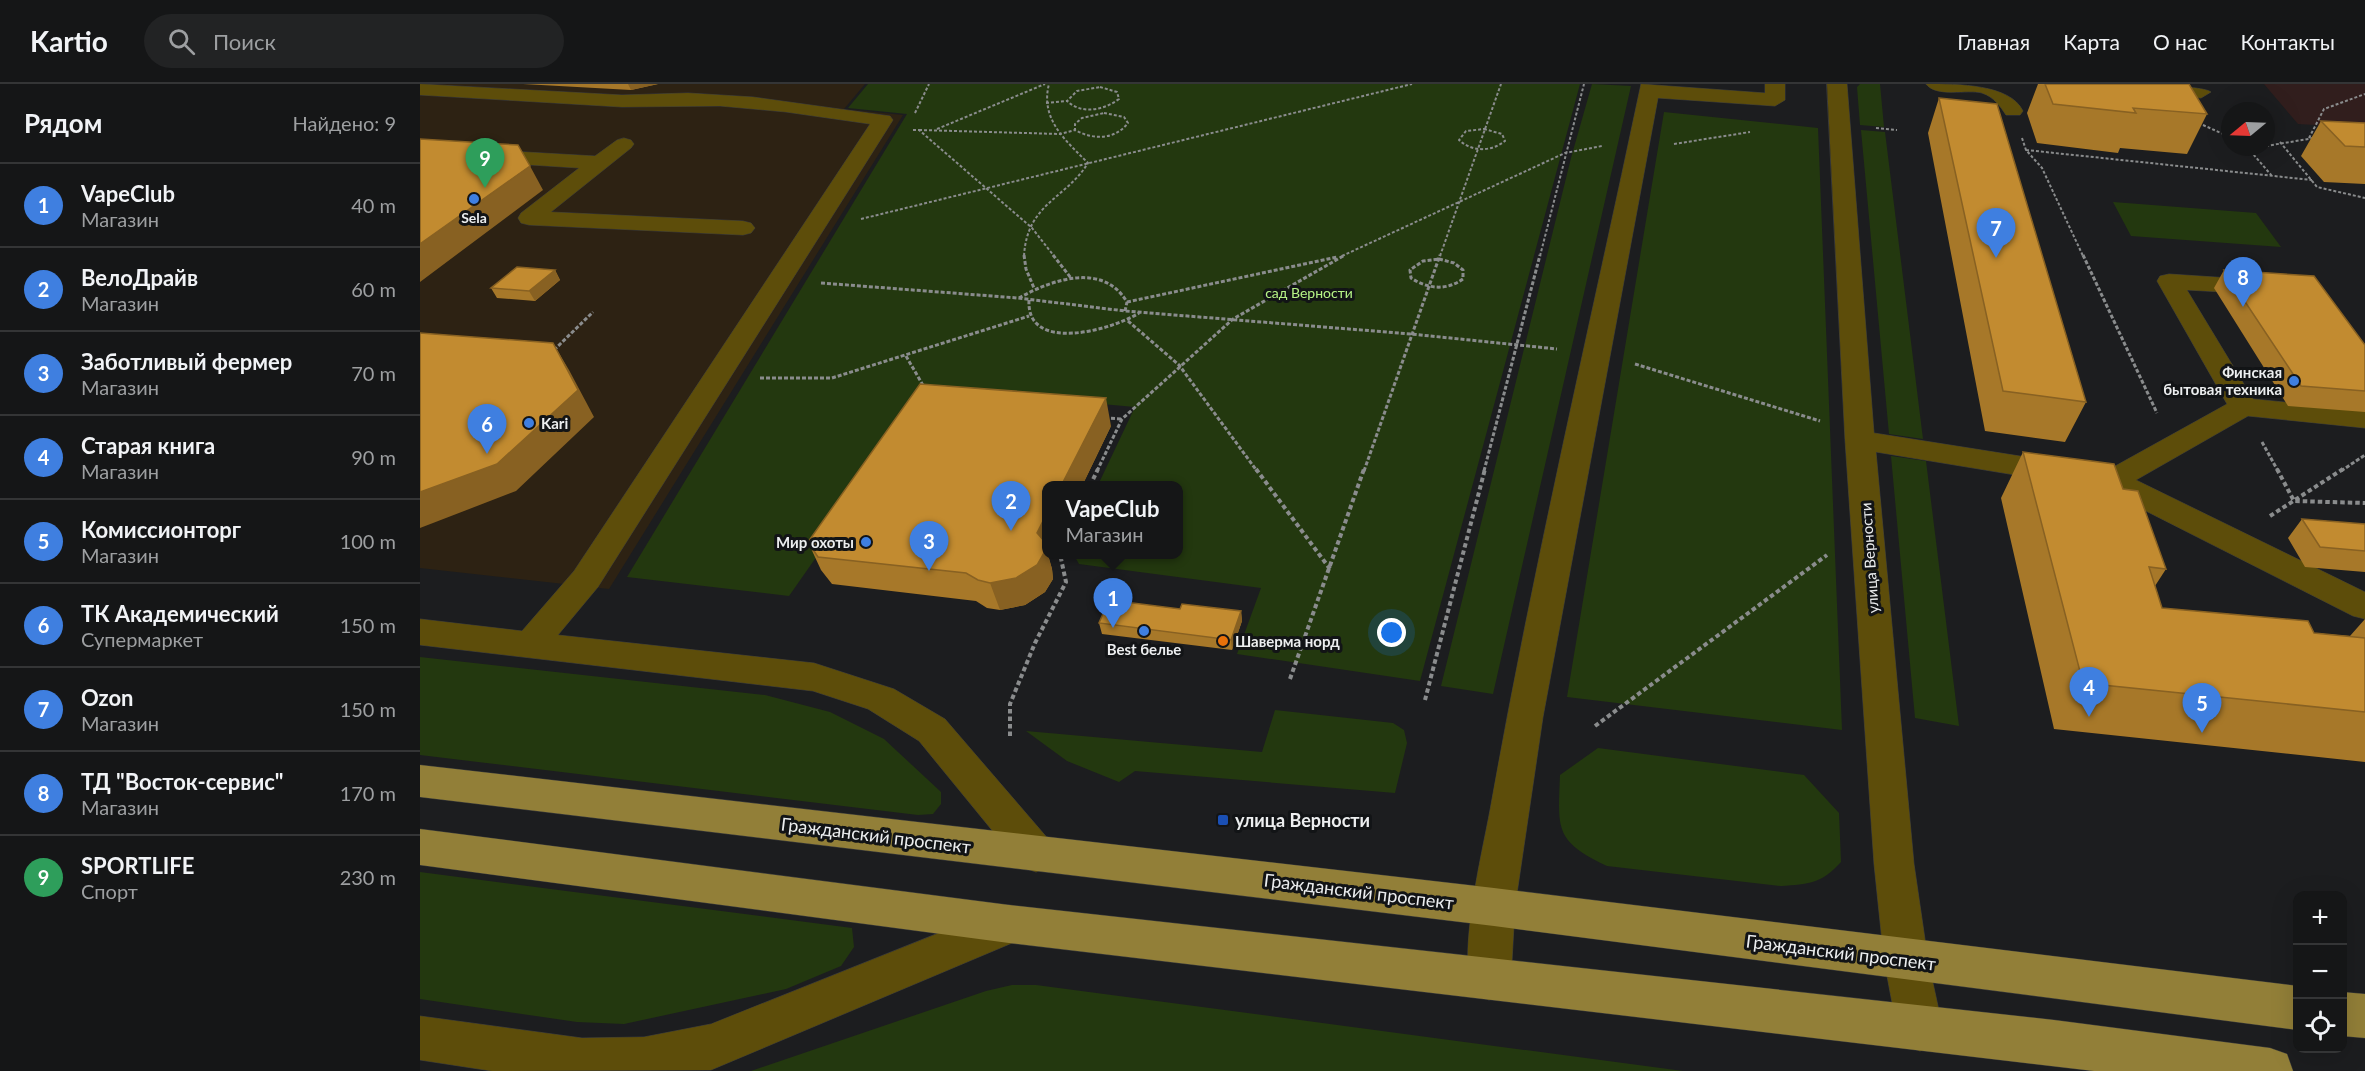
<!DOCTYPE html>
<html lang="ru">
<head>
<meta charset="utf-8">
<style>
	:root { --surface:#151617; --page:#222324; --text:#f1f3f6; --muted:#9d9fa1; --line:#343536; --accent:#db2777 }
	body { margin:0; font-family:Lato,sans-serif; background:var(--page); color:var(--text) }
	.controls { position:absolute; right:18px; bottom:18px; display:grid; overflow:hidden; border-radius:12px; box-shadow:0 6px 24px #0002 }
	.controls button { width:54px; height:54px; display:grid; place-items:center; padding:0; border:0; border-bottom:2px solid var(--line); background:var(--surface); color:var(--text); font:30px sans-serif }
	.compass { position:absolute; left:1801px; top:18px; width:54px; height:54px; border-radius:50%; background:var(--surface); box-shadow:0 6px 24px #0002; rotate:251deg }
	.you { position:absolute; left:972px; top:549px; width:21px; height:21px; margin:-15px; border:4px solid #fff; border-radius:50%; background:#1a73e8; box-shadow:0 0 0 9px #1a73e833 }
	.badge { display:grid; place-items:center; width:39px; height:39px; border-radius:50%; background:var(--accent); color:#fff; font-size:20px; font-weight:700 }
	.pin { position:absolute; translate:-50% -50px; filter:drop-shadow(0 2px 3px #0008) }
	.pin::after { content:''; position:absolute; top:32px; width:21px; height:18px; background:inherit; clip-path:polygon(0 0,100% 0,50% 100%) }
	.popup { position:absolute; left:622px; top:397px; width:141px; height:78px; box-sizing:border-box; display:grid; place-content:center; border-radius:12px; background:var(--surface); filter:drop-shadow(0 2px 4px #0005); font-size:20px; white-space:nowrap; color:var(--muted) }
	.popup b { font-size:22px; color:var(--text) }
	.popup::after { content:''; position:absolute; left:50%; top:100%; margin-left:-12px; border:12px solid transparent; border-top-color:var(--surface) }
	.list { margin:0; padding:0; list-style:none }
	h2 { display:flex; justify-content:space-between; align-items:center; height:78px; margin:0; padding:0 24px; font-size:26px }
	h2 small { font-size:20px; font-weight:400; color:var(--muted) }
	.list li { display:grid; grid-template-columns:39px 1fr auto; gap:18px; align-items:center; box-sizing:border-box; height:84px; padding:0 24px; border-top:2px solid var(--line) }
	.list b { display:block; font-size:22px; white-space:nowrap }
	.list p { margin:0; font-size:20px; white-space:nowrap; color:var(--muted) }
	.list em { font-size:20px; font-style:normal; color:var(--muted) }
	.icon { flex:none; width:33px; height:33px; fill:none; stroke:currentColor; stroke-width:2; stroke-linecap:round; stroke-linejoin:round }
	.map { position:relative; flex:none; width:1945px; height:987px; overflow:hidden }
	header { display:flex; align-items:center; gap:36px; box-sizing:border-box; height:84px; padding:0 30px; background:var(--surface); border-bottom:2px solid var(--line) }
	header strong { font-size:28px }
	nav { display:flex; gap:33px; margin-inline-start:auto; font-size:21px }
	.search { width:420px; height:54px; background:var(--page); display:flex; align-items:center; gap:15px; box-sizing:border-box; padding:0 21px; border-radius:33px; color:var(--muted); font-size:22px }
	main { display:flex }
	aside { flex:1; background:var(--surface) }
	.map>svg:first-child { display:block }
</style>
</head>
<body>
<header>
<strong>Kartio</strong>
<div class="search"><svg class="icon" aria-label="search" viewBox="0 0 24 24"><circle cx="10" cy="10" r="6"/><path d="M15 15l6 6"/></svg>Поиск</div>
<nav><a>Главная</a><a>Карта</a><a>О нас</a><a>Контакты</a></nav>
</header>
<main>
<aside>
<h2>Рядом<small>Найдено: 9</small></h2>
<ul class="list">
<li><span class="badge" style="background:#3f7fe0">1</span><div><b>VapeClub</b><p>Магазин</p></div><em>40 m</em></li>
<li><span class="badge" style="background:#3f7fe0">2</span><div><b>ВелоДрайв</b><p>Магазин</p></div><em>60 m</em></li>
<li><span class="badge" style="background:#3f7fe0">3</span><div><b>Заботливый фермер</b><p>Магазин</p></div><em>70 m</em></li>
<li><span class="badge" style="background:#3f7fe0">4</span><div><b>Старая книга</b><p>Магазин</p></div><em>90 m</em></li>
<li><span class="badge" style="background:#3f7fe0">5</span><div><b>Комиссионторг</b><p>Магазин</p></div><em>100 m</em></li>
<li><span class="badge" style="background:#3f7fe0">6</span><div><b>ТК Академический</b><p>Супермаркет</p></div><em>150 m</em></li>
<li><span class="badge" style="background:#3f7fe0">7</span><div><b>Ozon</b><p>Магазин</p></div><em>150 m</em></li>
<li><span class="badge" style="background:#3f7fe0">8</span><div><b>ТД &quot;Восток-сервис&quot;</b><p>Магазин</p></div><em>170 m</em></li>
<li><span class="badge" style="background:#2e9e5b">9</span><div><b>SPORTLIFE</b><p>Спорт</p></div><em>230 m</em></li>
</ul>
</aside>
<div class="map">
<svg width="1945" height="987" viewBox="0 0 1945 987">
	<rect width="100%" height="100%" fill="#1c1d1f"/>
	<path fill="#2d2213" d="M0,0H445L424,25L483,31L189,505L0,484Z"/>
	<path fill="#311e1d" d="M1844,0H1945V44L1878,40Z"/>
	<path fill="#23380f" d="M448,0H1160L1000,597L817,570L841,504L659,480L654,471L759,470V402L678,401L715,323L514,305L369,512L207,493L487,30L428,24Z
		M1172,0L1211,2L1073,610L1021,602L1151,74Z
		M1440,0H1460L1464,43L1440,41L1437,3Z
		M1244,28L1398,44L1422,646L1147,613Z
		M1441,46L1465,48L1503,355L1469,350Z
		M1693,118L1836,129L1861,163L1711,152Z
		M1471,372L1506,377L1539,642L1495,634Z
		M0,573L345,611L410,628L464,655L521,708V720L513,730L498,731L0,671Z
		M855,626L973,639L984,646L987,659L975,709L715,687L699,698L647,677L606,647L842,668Z
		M1178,664L1384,691L1419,729L1421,778C1401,800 1389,800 1361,802L1187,782C1134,757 1138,745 1140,691Z
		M0,788L432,844L434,863L421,882L366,905L204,940L157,938L0,915Z
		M592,901H616L1263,987H331L566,907Z"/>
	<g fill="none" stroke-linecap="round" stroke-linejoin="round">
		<g stroke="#393a3c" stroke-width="1">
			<path id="minor" d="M0,0L202,11L268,9L333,13L470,32L473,36L178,503L138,551L394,579L474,605L525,635L630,757L636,770L630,783L616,788L602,783L499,657L448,625L393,607L0,561V535L102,547L154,487L450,40L366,28L300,22L202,23L0,11Z
				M1221,0L1345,9V0H1365V16L1355,22L1238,14L1123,633L1095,823L1091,895L1085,910L1069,916L1053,910C1037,871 1062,770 1070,726C1113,483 1170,242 1221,0Z
				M1407,0H1427L1454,349L1688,386L1807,320L1737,197L1740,192L1749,190L1840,196L1849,198L1852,203L1849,208L1840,210L1767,206L1833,315L1945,326V344L1828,332L1716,396L1945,508V535L1933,532L1718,423L1722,431L1717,438L1706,441L1695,438L1680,405L1456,368L1494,780L1508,876L1523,945L1516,961L1500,967L1484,961L1477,945L1464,876L1454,780L1425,356Z
				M1506,0C1538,0 1590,0 1603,27L1600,31H1586C1580,22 1574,13 1562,9C1547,5 1516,14 1506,0Z
				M1665,0C1686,0 1781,0 1791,8L1781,14L1675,6Z
				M204,54L211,56L214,60L211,64L131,128L323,137L331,139L335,144L331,149L323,151L109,141L101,139L98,134L101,129L159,84L0,74V62L175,72L197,56Z
				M589,821L604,826L610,840L604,854L291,986L72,987L0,976V932L162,954L224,953L291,940Z"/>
		</g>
		<g stroke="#393a3c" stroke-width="1">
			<path id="major" d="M0,681L1074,804L1878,902V946L1074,842L0,713Z
				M0,745L589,821L1634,936L1850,964L1867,970L1873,987H1674L589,859L0,781Z
				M1922,908L1945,910V954L1922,952Z"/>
		</g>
		<path stroke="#8a8c8d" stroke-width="2" stroke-dasharray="3 2" stroke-linecap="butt" d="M680,3L697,8L699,15C684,26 662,31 647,17L657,7Z
			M626,19L647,17
			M495,29L509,0
			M684,29L704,33L708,39C695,56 673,56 655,46V40L662,34Z
			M1783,41L1810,53
			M1456,44L1477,46
			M517,45L625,0
			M1064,45L1082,50L1085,57C1071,68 1052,68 1039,56L1046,47Z
			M493,46H499L612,144L634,172
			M499,46L640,50L655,46
			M1602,54L1606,66L1622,84L1663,172
			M1889,54L1904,25L1945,10
			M1860,58L1897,103L1945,114
			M1254,60L1330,48
			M1846,62L1894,54
			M1827,63L1852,92
			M1606,66L1892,96
			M441,135L992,0
			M604,172C607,119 646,115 668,79C645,56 620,35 629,0
			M922,172L1145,69L1182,62
			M1020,172L1081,0
			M1120,172L1164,0"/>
		<path stroke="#8a8c8d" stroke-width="3" stroke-dasharray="4 2" stroke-linecap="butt" d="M604,171L606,185L614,204
			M633,171L651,194
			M1663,171L1737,329
			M1019,175L1034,179L1043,186V195C1026,207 1008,205 991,194L990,186L1003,177Z
			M401,199L598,214L705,227L991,250L1137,265
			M599,214C633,195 683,178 707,218L705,227
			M609,216C606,270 692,246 719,229
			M707,218L917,173
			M708,237L759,281L837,387
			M134,266L173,228
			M486,272L504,303
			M1215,280L1400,337
			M340,294H412L609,232
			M685,334L702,335
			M1842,358L1858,387
			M677,387L702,335L813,235L925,171
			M944,387L1020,171
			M1064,387L1120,171
			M1921,387L1945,371"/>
		<path stroke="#8a8c8d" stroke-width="4" stroke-dasharray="4.5 3" stroke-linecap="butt" d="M836,385L910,485
			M1857,385L1874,417L1945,419
			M670,402L678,385
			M1850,432L1923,385
			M870,595L944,385
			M1005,616L1065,385
			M1175,642L1407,471
			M590,652V620L615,559L646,498L640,470"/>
		<use href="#minor" fill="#5d4d0a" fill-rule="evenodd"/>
		<use href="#major" fill="#927f38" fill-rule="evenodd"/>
	</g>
	<path fill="#a77829" d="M103,0H238L211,6Z
		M1618,0H1769L1787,30L1767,70L1700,64L1698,69L1617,59L1607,29Z
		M1519,14L1666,318L1645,358L1565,347L1508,49Z
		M1901,37L1945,39V100L1904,98L1881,72Z
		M135,186L140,196L115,217L77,214L71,204Z
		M1804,186L1945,261V328L1868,322L1794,204Z
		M691,342L662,402H627V471H628L632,485L633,495L625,508L605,521L580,526L567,524L556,517L412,500L401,486L388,458Z
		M1603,368L1703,405L1746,485L1735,502L1742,524L1894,549L1930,552L1945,535V678L1634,645L1581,414Z
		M1882,435L1945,440V488L1885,483L1868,454Z
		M760,525L821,527L822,537L812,566L682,550L679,539Z"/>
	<path fill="#886122" d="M208,0H238L211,6Z
		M110,82L123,106L0,198V160Z
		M135,186L140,196L115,217L109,207Z
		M133,259L149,286L174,333L96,407L0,444V408Z
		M686,314L691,342L662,402H641Z
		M627,429V471H628L632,485L633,495L625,508L605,521L580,526L570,499L617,449Z
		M821,527L822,537L812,566L811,556Z"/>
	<path fill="#c28b30" stroke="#886122" stroke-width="1.5" d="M1625,0H1769L1787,30L1713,24L1716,29L1633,20Z
		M1519,14L1577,20L1666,318L1583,307Z
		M1901,37L1945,39V63L1925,62Z
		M0,55L98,61L110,82L0,160Z
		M97,183L135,186L109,207L71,204Z
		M1804,186L1894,192L1945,261V307L1881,302Z
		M0,249L133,259L158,306L77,380L0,408Z
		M500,300L686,314L641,402H627V429L617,449L625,458V467L617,481L596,494L570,499L558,496L546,489L398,473L388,458Z
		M1603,368L1694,380L1703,405L1718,407L1746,485L1729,483L1742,524L1888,537L1894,549L1945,554V628L1663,599Z
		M1882,435L1945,440V467L1900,463Z
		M689,516L760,525L762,520L821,527L811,556L679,539Z"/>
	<g fill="#3f7fe0" stroke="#121416" stroke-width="2">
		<circle cx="54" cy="115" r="6"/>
		<circle cx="1874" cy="297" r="6"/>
		<circle cx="109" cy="339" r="6"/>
		<circle cx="446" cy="458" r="6"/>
		<circle cx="724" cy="547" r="6"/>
	</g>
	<circle fill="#e8710a" stroke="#121416" stroke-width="2" cx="803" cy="557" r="6"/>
	<rect fill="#1a4fb4" stroke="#121416" stroke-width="2" x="797" y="730" width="12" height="12" rx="3"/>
	<g text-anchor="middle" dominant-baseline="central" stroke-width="6" stroke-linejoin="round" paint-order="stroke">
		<g font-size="14" font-weight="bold" fill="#eceeef" stroke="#121416">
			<text x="54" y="133">Sela</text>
		</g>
		<g font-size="14" fill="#b6f486" stroke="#121416">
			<text x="889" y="208">сад Верности</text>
		</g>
		<g font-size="15" font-weight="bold" fill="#eceeef" stroke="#121416" text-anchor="end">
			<text x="1862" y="288">Финская<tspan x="1862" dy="17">бытовая техника</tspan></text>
			<text x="121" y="339" text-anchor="start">Kari</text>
			<text x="434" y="458">Мир охоты</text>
			<text x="815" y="557" text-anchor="start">Шаверма норд</text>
			<text x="724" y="565" text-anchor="middle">Best белье</text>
		</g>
		<g font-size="15" fill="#eceeef" stroke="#121416">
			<text transform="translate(1449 474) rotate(-94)">улица Верности</text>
		</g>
		<g font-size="18" font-weight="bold" fill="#eceeef" stroke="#121416" text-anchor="start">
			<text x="815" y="736">улица Верности</text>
		</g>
		<g font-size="18" fill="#eceeef" stroke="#121416">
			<text transform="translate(456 751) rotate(7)">Гражданский проспект</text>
			<text transform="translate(939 807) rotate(7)">Гражданский проспект</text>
			<text transform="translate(1421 868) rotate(7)">Гражданский проспект</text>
		</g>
	</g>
</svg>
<div class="controls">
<button>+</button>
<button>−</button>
<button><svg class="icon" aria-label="locate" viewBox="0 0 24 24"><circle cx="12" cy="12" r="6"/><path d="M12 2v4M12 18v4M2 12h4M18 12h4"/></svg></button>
</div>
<svg class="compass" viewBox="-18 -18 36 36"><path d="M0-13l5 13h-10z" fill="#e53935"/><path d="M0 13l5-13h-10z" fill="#9d9fa1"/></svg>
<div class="you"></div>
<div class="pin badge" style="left:693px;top:544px;background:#3f7fe0">1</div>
<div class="popup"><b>VapeClub</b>Магазин</div>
<div class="pin badge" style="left:591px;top:447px;background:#3f7fe0">2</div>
<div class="pin badge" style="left:509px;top:487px;background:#3f7fe0">3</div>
<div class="pin badge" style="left:1669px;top:633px;background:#3f7fe0">4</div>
<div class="pin badge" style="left:1782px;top:649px;background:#3f7fe0">5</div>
<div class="pin badge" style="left:67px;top:370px;background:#3f7fe0">6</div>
<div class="pin badge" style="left:1576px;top:174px;background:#3f7fe0">7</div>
<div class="pin badge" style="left:1823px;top:223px;background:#3f7fe0">8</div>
<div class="pin badge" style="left:65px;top:104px;background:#2e9e5b">9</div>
</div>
</main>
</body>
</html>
